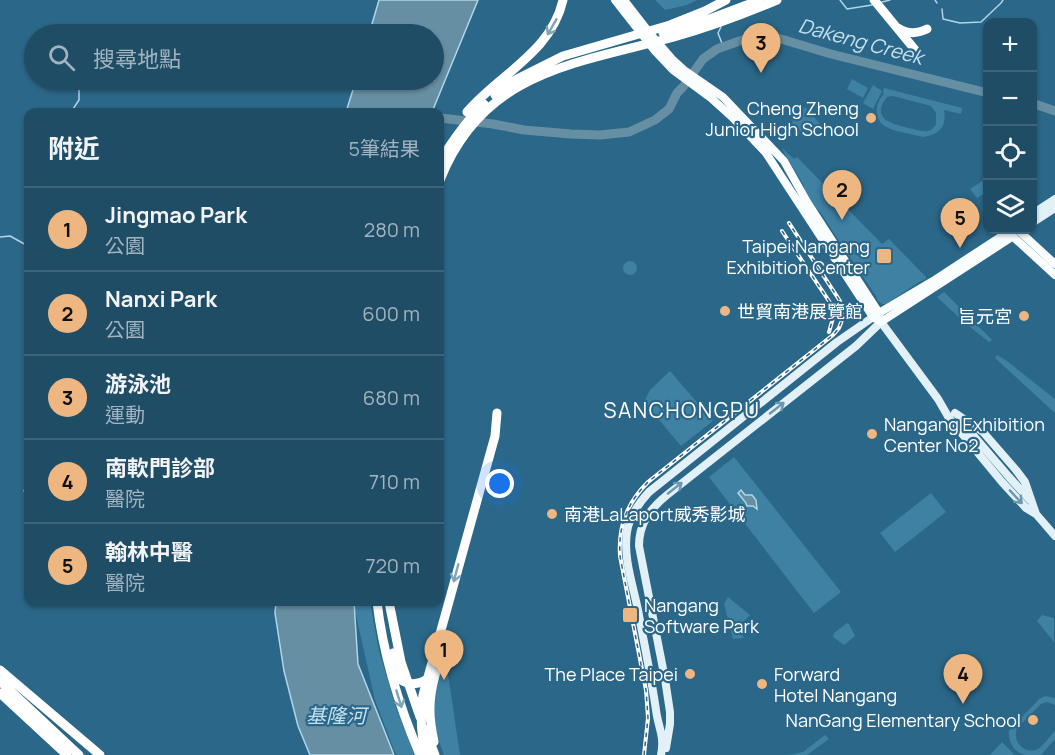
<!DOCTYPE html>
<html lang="zh-TW">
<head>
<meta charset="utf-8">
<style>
	:root { --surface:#204d66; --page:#2d576f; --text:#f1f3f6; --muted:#a2b4bf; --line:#3d647a; --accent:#eeb781 }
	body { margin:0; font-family:Manrope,"Noto Sans TC",sans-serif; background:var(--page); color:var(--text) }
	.controls { position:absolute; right:18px; top:18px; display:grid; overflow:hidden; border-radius:12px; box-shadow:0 2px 4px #0004 }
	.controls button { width:54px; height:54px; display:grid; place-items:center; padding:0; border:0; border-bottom:2px solid var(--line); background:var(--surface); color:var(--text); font:30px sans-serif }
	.you { position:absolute; left:500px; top:484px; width:21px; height:21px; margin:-15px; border:4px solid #fff; border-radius:50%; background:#1a73e8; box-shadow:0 0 0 9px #1a73e833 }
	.badge { display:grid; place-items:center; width:39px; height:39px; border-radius:50%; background:var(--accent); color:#111; font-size:20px; font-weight:700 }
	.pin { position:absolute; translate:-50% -50px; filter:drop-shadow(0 2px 3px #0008) }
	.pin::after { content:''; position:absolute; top:32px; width:21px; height:18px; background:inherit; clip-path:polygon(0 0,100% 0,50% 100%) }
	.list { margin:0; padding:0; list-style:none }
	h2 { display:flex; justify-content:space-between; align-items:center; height:78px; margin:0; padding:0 24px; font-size:26px }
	h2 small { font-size:20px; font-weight:400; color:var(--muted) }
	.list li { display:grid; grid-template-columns:39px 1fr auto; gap:18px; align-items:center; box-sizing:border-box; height:84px; padding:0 24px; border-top:2px solid var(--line) }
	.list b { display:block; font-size:22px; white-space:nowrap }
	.list p { margin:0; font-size:20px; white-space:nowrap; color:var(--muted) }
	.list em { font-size:20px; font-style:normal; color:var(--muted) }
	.icon { flex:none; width:33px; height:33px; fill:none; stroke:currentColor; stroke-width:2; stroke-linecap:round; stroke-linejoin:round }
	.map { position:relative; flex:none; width:1055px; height:755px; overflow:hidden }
	.search { position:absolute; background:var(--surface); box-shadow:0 2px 4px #0004; left:24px; top:24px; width:420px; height:66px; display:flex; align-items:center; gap:15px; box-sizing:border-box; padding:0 21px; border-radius:33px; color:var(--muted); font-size:22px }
	.panel { position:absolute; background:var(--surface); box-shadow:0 2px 4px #0004; left:24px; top:108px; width:420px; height:498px; border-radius:12px }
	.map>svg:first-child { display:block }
</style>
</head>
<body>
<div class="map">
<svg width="1055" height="755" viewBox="0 0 1055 755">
	<rect width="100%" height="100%" fill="#2b6788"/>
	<path fill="#3e81a3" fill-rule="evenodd" d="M655,0H697L687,5L665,10Z
		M852,79L868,88L863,98L847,89Z
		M873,85L882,91L873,109L863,103Z
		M884,88L962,108L961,114L944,110C947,127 940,134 923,137C913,134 895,132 886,127C873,119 875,103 884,94L883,93ZM893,96L931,106L936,113V125C933,128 932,130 928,131C922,132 914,129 909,128C892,124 870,119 887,97Z
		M805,107L821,125L807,138L792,123L793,119Z
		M782,149H783L794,159L797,157L882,244L889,239L926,277V279L919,282L886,304H882L878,301L876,296L849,256L845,253L842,246L821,213L815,207L805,191L803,184Z
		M987,178V192L977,198L970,189Z
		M623 268a7 7 0 1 1 14 0a7 7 0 1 1-14 0Z
		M944,292L992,340L989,342L965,323L937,297Z
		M997,355L1007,361L1055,399V413L995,358Z
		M670,371L713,421L681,446L644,402L650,390Z
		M734,457L841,592L814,613L709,477Z
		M931,493L946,512L895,552L880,533Z
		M728,597L750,615L738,627L744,638L733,639L724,604Z
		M353,602H370L379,651L396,708L415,755H397L394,750L375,700Z
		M1042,615L1054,618V642L1037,621Z
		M847,623L849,624L855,636L844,645L833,637L834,633Z
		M445,654L460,755H444L437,736L433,707Z
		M1045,696L1055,698V705L1047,702L1041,704L1017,728C1012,742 1024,755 1038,749C1044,745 1050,736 1055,731V739L1041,755C1036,755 1030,755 1025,755C1014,753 1008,741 1009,731L1039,699Z
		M825,735L829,739L807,755H788L803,752Z
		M1002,742L1015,755H990Z"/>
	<path fill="#678fa3" stroke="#aed5e8" stroke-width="1.5" d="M379,0H478L432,112H346L356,80H434V34H369Z
		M741,490L745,495H752L756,500L757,509L753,506H747L746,503L738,493Z
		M276,602H354L358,664L394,755H310L298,726L284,671L275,613Z"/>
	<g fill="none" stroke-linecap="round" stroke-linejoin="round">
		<path stroke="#aed5e8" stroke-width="1.5" d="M840,0L847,9L872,5
			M935,0L937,3
			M882,2L890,0
			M942,9L943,19L960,23L981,22L1001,3L1003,0
			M721,27L718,33L723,46
			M71,112L79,100V83L75,80
			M0,237L10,236L28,246
			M28,481L24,491L28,490"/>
		<path stroke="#678fa3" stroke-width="9" d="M1032,103L1055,111
			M440,118L493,124L524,130L571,134L600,135L629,132L655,120L669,109L677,93L683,87L703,59L717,49L745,39L771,36L831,54L988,93"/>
		<path stroke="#e2f0f8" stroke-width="8" d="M1032,214L1055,199
			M1032,223L1055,208
			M955,413L983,432L1016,470L1025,482L1036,514L1055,536
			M961,421L1009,477L1030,500
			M666,748L670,724V712L665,679L639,546C639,523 650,509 667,495L856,346L881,322
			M661,755C665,736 658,727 656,710C651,676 644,643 638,610C633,585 623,558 627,532C629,517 639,503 649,492L837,342L879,313L881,322L938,399L949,418L1002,482L1026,508L1036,514"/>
		<path stroke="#fafdfe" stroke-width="8" d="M615,0L655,51L673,70L711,98L732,117L766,153L873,317L881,322L1012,237
			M624,0L648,31L673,60L684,70L723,97L784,161L807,202L879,313L933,281L1011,230
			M1018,230L1055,264
			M1009,233L1055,275"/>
		<path stroke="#fff" stroke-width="9" d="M874,0L916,51
			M898,28C908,34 916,34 927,29
			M663,33L699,23L760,0
			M495,95L507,85L519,78L563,56L670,25L705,11L726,0
			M467,112C499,74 551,53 563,0
			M440,161C453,140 466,121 484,104
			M440,180C483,71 575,64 674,37C709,27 744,14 777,0
			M377,602C383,654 399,706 420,755
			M389,602L401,662L420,717
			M393,653C394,658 394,664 395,669C399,686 416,687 429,678
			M0,670L100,755
			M0,681L79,755
			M0,693L67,755
			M425,729L435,755
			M434,742C432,732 430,722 430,712C429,688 439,664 445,641
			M427,755C420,735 420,716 423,695L495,436L497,413"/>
		<g stroke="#fff" stroke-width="4">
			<path id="rail" d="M782,231L831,304L833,318L829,332
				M644,755L648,718L646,690L620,556C618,526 627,503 648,482L833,335L839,328L842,320V310L840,301L789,223"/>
		</g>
		<use href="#rail" stroke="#2b6788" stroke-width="1.5" stroke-dasharray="4.5" stroke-linecap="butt"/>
	</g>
	<defs><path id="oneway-shaft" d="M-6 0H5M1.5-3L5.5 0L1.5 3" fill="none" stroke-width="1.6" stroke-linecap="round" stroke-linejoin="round" transform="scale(1.5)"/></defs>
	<g stroke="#80a4b8">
		<use href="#oneway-shaft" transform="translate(552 27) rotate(120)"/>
		<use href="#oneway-shaft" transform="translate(456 573) rotate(105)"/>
		<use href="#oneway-shaft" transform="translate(399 699) rotate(73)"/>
	</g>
	<g stroke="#6b97af">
		<use href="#oneway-shaft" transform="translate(777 408) rotate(-38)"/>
		<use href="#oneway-shaft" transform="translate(675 488) rotate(-38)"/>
		<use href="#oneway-shaft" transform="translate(1016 497) rotate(47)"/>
	</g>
	<g fill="#eeb781" stroke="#2b6788" stroke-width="2">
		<circle cx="871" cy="118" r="6"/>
		<rect x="876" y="248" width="16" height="16" rx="3"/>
		<circle cx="725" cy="311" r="6"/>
		<circle cx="1024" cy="316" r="6"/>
		<circle cx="872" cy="434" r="6"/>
		<circle cx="552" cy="514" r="6"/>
		<rect x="622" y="607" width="16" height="16" rx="3"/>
		<circle cx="690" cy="674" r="6"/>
		<circle cx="762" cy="684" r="6"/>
		<circle cx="1033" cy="720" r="6"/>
	</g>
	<g text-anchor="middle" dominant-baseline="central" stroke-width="4.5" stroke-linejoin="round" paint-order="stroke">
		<g font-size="18" fill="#fff" stroke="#2b6788" text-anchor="end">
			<text x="859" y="108">Cheng Zheng<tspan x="859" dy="21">Junior High School</tspan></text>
			<text x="870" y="246">Taipei Nangang<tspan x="870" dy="21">Exhibition Center</tspan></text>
			<text x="737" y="311" text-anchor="start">世貿南港展覽館</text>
			<text x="1012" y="316">旨元宮</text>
			<text x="884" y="424" text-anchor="start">Nangang Exhibition<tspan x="884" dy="21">Center No2</tspan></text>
			<text x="564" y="514" text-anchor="start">南港LaLaport威秀影城</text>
			<text x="644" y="605" text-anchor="start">Nangang<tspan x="644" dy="21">Software Park</tspan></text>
			<text x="678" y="674">The Place Taipei</text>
			<text x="774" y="674" text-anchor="start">Forward<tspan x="774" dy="21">Hotel Nangang</tspan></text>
			<text x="1021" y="720">NanGang Elementary School</text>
		</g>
		<g font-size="20" font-style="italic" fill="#c4e1ef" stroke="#2b6788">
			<text transform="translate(861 41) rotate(15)">Dakeng Creek</text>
			<text x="336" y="715">基隆河</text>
		</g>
		<g font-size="21" letter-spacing="1.5" fill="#fff" stroke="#2b6788">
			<text x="682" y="410">SANCHONGPU</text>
		</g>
	</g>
</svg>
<div class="controls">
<button>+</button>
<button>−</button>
<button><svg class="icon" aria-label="locate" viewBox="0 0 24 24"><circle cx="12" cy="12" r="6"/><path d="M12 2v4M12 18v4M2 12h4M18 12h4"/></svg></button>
<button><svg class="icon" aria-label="layers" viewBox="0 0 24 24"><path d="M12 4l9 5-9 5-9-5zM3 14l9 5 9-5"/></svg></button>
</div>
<div class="you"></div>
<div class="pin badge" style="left:444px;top:680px">1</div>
<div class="pin badge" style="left:842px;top:220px">2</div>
<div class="pin badge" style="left:761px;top:73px">3</div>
<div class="pin badge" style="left:963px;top:704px">4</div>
<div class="pin badge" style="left:960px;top:248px">5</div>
<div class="search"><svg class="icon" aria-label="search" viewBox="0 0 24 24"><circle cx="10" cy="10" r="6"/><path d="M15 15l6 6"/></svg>搜尋地點</div>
<section class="panel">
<h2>附近<small>5筆結果</small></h2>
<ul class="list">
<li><span class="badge">1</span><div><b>Jingmao Park</b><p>公園</p></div><em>280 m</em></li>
<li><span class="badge">2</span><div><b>Nanxi Park</b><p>公園</p></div><em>600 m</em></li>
<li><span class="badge">3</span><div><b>游泳池</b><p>運動</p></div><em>680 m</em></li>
<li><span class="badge">4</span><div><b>南軟門診部</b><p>醫院</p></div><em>710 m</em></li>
<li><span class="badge">5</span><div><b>翰林中醫</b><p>醫院</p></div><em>720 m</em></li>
</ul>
</section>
</div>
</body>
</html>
